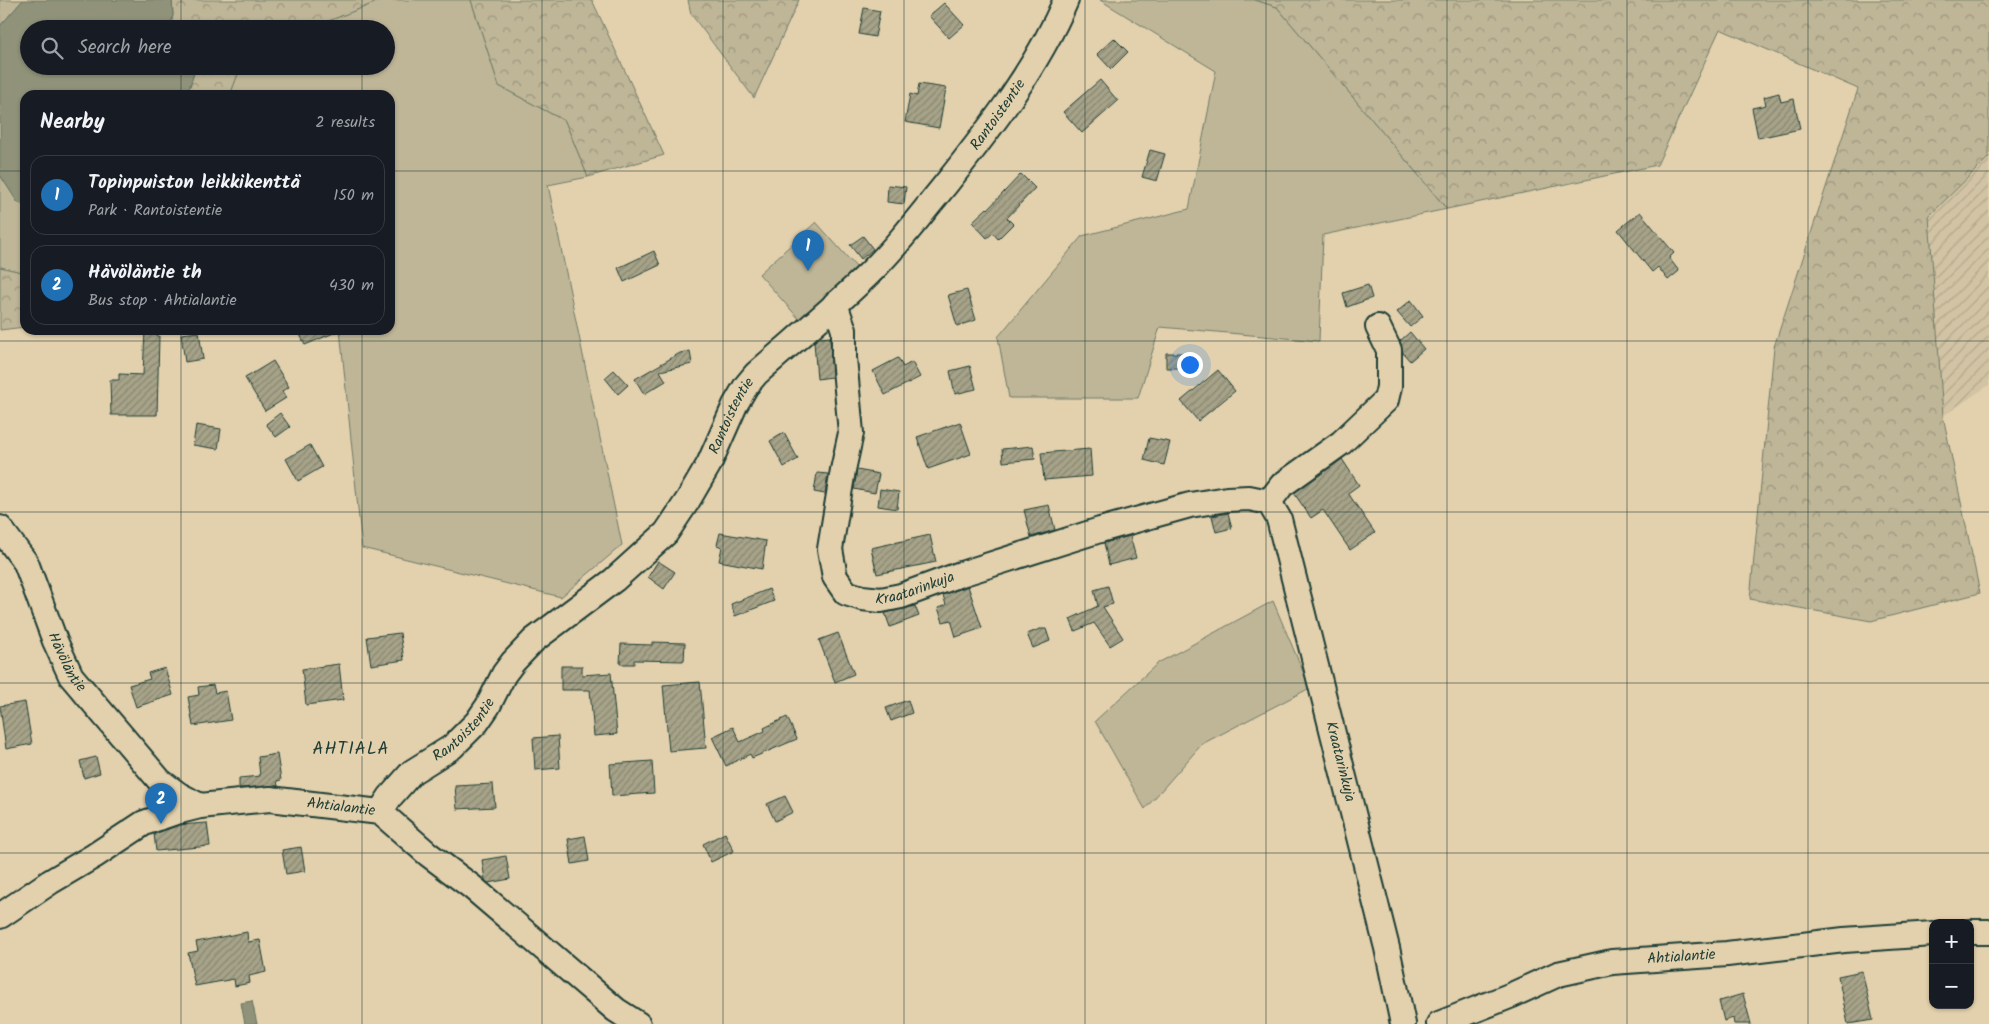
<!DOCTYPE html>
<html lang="en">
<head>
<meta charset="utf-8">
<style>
	:root { --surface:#171b24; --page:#20242c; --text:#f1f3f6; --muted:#9ea1a6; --line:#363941; --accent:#1f6fb2 }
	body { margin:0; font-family:Kalam,sans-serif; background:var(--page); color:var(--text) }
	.controls { position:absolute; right:15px; bottom:15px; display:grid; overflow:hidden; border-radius:10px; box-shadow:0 1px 4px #0004 }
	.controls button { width:45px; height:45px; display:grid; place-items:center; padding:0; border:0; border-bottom:1px solid var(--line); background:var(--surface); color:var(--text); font:25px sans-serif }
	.you { position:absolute; left:1189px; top:364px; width:18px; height:18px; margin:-12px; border:4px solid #fff; border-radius:50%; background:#1a73e8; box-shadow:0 0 0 8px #1a73e833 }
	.badge { display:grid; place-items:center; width:32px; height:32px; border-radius:50%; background:var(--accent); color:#fff; font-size:16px; font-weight:700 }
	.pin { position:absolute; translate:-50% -41px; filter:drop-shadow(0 1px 2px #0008) }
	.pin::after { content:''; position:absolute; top:26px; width:18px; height:15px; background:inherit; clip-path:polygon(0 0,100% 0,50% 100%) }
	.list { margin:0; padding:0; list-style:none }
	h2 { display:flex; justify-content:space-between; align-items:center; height:65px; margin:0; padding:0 20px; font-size:21px }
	h2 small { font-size:16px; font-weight:400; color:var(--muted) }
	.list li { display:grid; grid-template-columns:32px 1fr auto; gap:15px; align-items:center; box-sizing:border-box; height:80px; margin:0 10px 10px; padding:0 10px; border:1px solid var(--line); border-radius:15px }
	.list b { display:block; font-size:19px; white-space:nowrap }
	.list p { margin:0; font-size:16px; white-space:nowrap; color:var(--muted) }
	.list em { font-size:16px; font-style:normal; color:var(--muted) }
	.icon { flex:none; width:28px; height:28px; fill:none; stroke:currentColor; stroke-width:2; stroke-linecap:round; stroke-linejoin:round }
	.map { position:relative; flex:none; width:1989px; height:1024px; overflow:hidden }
	.search { position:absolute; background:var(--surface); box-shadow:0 1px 4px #0004; left:20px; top:20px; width:375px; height:55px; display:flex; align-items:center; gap:12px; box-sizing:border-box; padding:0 18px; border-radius:28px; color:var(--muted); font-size:19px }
	.panel { position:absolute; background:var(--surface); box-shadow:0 1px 4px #0004; left:20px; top:90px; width:375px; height:245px; border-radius:15px }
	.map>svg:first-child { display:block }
</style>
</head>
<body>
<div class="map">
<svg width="1989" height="1024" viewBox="0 0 1989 1024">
	<defs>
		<pattern id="industrial-furrows" width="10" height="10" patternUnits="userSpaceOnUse" patternTransform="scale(1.25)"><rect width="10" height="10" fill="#d1c3a3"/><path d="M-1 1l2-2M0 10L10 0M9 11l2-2" fill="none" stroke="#b3a88d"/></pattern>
		<pattern id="forest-crowns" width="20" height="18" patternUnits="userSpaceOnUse" patternTransform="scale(1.25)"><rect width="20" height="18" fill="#bfb698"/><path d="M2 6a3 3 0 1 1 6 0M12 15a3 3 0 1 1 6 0" fill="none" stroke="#9b957d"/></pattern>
		<pattern id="building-hatch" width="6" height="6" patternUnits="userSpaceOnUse" patternTransform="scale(1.25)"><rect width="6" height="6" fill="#a7a389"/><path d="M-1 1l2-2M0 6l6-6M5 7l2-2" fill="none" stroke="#878671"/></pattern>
	</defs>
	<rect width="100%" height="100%" fill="#e3d1ae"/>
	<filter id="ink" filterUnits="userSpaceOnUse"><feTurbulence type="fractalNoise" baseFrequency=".02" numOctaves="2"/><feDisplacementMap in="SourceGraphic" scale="10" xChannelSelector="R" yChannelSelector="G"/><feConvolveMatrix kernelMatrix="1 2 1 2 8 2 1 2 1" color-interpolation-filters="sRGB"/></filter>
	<g filter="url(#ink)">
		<path fill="url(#industrial-furrows)" d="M1989,157V385L1943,416L1929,216Z"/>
		<path fill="#bfb698" stroke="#6f7a66" d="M0,0H23L0,26Z
			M382,0H471L499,86L565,121L588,177L548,185L622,545L561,597L362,548L340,330H390V95H230L241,66H386V29H308Z
			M1100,0H1255L1277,7L1447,209L1323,235L1319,341L1160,327L1138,398H1009L998,337L1082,236L1189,209L1216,71Z
			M0,175L18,202L25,205V273L0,267Z
			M816,222L857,268L800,320L759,274Z
			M1273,601L1310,688L1202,744L1145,809L1095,721L1158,663Z"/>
		<path fill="url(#forest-crowns)" stroke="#6f7a66" d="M172,0H382L308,29H170L173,15Z
			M471,0H592L664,155L588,177L565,121L499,86Z
			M688,0H799L754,98L691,14Z
			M1255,0H1989V157L1929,216L1943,416L1980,593L1871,621L1750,599L1774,347L1858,89L1720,29L1657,165L1447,209L1277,7Z
			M178,66H241L230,95H187L194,73Z
			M0,267L25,273V327L0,330Z"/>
		<path fill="#90937a" stroke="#63715e" d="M23,0H172L173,15L170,29H29V66H178L194,73L187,95H25V205L18,203L0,175V26Z
			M252,1001L257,1024H245L241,1003Z"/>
		<path fill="url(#building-hatch)" stroke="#1f3d34" d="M944,3L964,25L949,38L929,16Z
			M864,8L880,11L875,37L859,34Z
			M1114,38L1128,52L1111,69L1097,54Z
			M1100,80L1118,101L1082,133L1063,112Z
			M919,84L946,88L939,128L905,122L910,94L917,96Z
			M1779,93L1781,102L1794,99L1800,129L1758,138L1752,108L1766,105L1764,97Z
			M1150,150L1165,154L1157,181L1142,177Z
			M1021,174L1035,188L1007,218L1013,224L998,239L993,233L987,238L972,222L987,208L988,209Z
			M888,185L906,187L904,204L887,202Z
			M1640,212L1674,253L1669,258L1679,271L1668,280L1658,267L1652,272L1618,230Z
			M863,236L873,249L861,259L850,245Z
			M654,251L660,265L624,282L618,268Z
			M1368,285L1372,298L1347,307L1343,293Z
			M967,290L976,320L957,326L948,295Z
			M1411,300L1423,316L1410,327L1397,312Z
			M145,330H157V336H159L157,415H111L110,380H119V374L143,375Z
			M298,330H341L305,345Z
			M199,332L203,359L185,362L181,334Z
			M1410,332L1424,349L1410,361L1403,353L1400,341Z
			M830,337L832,377L817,379L814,342L819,338Z
			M690,351L692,364L660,371L666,381L644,394L635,379L680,353Z
			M1166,353H1184L1185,368H1166Z
			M898,358L903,367L912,362L920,377L885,395L873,371Z
			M273,361L289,387L282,391L286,398L265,411L245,378Z
			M970,366L976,389L955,394L950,371Z
			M614,370L628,385L618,394L605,378Z
			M1218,370L1235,391L1198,421L1181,401Z
			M280,413L290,427L276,437L266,424Z
			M960,422L971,454L928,469L917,437Z
			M196,425L221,429L218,449L193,445Z
			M784,433L798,459L784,467L770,441Z
			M1149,438L1170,442L1164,465L1144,460Z
			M310,445L322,467L298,481L286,459Z
			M1033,446L1035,459L1003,462L1002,449Z
			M1090,449L1092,476L1044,480L1041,453Z
			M1342,459L1359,485L1348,493L1375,533L1350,550L1323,510L1311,518L1294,493Z
			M857,470L879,474L875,493L854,489Z
			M817,473L828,474L825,494L814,492Z
			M880,489L899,492L897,509L878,506Z
			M1049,505L1055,530L1031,537L1024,510Z
			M1228,513L1232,528L1216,532L1212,516Z
			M720,533L766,541L762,569L719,561L722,547L717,545Z
			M930,535L936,562L877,574L871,548Z
			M1130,536L1136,558L1109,565L1104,543Z
			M658,561L675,572L664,589L648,577Z
			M968,586L982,628L956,637L951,620L943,622L938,608L946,605L943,595Z
			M1108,586L1113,604L1103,607L1123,638L1110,646L1094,623L1075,631L1070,619L1098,606L1094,590Z
			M769,589L774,601L735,616L731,604Z
			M915,606L919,616L890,627L885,613Z
			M1040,629H1046L1050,641L1033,648L1027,634Z
			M400,633L404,660L371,665L367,637Z
			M838,633L854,674L835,682L819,640Z
			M652,642L685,643L684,661L634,660V664H620L621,644L652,645Z
			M339,664L343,700L306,705L302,669Z
			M561,666H582V675L611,673L617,734L594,736L590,690H561Z
			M165,668L173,695L136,707L129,685L150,679L148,673Z
			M700,682L706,748L669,751L663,685Z
			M213,685L215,693L226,691L231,720L193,726L188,697L199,695L198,687Z
			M908,700L912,713L891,721L886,708Z
			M25,702L32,744L6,749L0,706Z
			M787,717L797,739L752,758L750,754L726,766L712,737L733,727L740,742L765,731L764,728Z
			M558,736L560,768L535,770L533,738Z
			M277,754L281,780L277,781L278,786L239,788V778L260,776L258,757Z
			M96,757L100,773L84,778L80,761Z
			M652,761L654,793L612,796L610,764Z
			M493,784L495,807L457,809L455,786Z
			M785,796L793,812L775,821L767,804Z
			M207,823L210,846L156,851L154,834L179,825Z
			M725,833L734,851L711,862L703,844Z
			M585,836L589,861L572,864L568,839Z
			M301,847L305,871L286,874L282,850Z
			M506,856L510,879L488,883L485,880L482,860Z
			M247,932L248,942L260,940L266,972L249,976L250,983L235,986L234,979L195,986L188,953L198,951L196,942Z
			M1862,971L1873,1020L1848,1024L1838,976Z
			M1743,994L1751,1024H1734L1733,1018L1724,1021L1719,1001Z"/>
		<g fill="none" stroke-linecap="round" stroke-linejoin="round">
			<g stroke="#1f3d34" stroke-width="28">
				<g id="minor">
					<path id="s1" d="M835,304L844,330V358L851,433L843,470L830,549L835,577L846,593L862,598L881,600L901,596L961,574L1100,530L1190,505L1227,499L1249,498L1269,502L1282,485L1341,443L1386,400L1389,387V350L1378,327"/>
					<path id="s2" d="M1269,502L1279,519L1387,948L1403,1024"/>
					<path id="s3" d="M0,528L26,563L55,641L71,676L160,781L179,795L200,806"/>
					<path id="s4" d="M380,812L390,797L412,772L452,747L477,722L488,706L504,674L513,662L534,640L614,580L666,533L688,500L709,464L735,405L746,386L756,374C790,344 825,315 858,284C891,254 918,218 946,184C991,127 1037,68 1066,0"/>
					<path id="s5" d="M0,916L50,882L94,856L144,823L176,812L200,806L270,799L380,812L428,854L472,887L616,1010L638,1024"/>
					<path d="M1970,932H1989"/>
					<path id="s6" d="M1439,1024L1512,995L1558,974L1612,962L1727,954L1844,940L1933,934"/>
				</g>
			</g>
			<use href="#minor" stroke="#e3d1ae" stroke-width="24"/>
		</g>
	</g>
	<path fill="none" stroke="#1f3d34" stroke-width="1" stroke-opacity="0.55" d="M181,0V29M362,0V29M542,0V1024M723,0V1024M904,0V1024M1085,0V1024M1266,0V1024M1447,0V1024M1627,0V1024M1808,0V1024M181,66V95M362,66V95M0,171H25M390,171H1989M181,330V1024M362,330V1024M0,341H1989M0,512H1989M0,683H1989M0,853H1989"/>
	<g text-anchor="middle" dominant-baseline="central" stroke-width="4.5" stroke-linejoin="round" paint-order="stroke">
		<g font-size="15" fill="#1f3d34" stroke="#e3d1ae">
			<text stroke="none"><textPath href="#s4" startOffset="944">Rantoistentie</textPath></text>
			<text stroke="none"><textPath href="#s4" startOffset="539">Rantoistentie</textPath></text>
			<text stroke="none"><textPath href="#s1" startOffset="368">Kraatarinkuja</textPath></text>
			<text stroke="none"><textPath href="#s3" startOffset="151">Hävöläntie</textPath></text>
			<text stroke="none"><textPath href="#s4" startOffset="119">Rantoistentie</textPath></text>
			<text stroke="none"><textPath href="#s2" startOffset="270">Kraatarinkuja</textPath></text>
			<text stroke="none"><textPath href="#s5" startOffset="372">Ahtialantie</textPath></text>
			<text stroke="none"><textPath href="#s6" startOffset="254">Ahtialantie</textPath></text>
		</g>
		<g font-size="18" letter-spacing="1" fill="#1f3d34" stroke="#e3d1ae">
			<text x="351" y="749">AHTIALA</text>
		</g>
	</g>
</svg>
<div class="controls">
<button>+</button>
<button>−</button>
</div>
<div class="you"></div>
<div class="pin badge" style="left:808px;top:271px">1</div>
<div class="pin badge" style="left:161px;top:824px">2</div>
<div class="search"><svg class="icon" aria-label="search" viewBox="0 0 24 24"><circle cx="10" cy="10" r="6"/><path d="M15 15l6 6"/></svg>Search here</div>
<section class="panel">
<h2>Nearby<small>2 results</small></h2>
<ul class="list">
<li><span class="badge">1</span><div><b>Topinpuiston leikkikenttä</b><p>Park · Rantoistentie</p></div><em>150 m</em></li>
<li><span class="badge">2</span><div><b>Hävöläntie th</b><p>Bus stop · Ahtialantie</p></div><em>430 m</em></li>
</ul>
</section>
</div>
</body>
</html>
